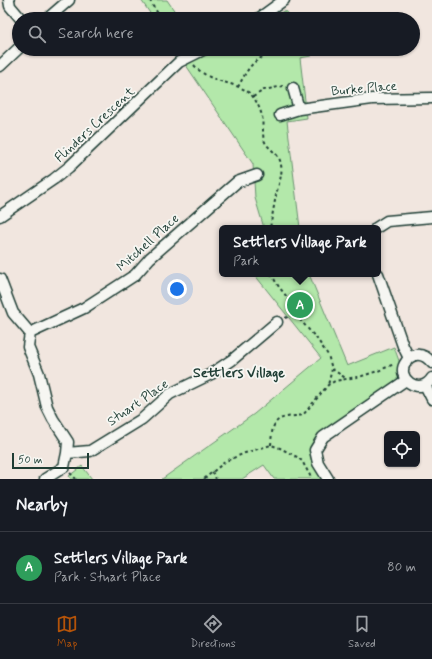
<!DOCTYPE html>
<html lang="en">
<head>
<meta charset="utf-8">
<style>
	:root { --surface:#171b24; --page:#242831; --text:#f1f3f6; --muted:#9ea1a6; --line:#363941; --accent:#b45309 }
	body { margin:0; font-family:Mynerve,sans-serif; background:var(--page); color:var(--text) }
	.controls { position:absolute; right:12px; bottom:12px; display:grid; overflow:hidden; border-radius:6px; box-shadow:0 1px 3px #0004 }
	.controls button { width:36px; height:36px; display:grid; place-items:center; padding:0; border:0; border-bottom:1px solid var(--line); background:var(--surface); color:var(--text); font:20px sans-serif }
	.scale { position:absolute; left:12px; bottom:10px; width:77px; box-sizing:border-box; padding-left:4px; border:2px solid #1f3d34; border-top:0; font-size:11px; line-height:14px; white-space:nowrap; color:#1f3d34; -webkit-text-stroke:3px #f6f6f2; paint-order:stroke }
	.you { position:absolute; left:177px; top:289px; width:14px; height:14px; margin:-10px; border:3px solid #fff; border-radius:50%; background:#1a73e8; box-shadow:0 0 0 6px #1a73e833 }
	.badge { display:grid; place-items:center; width:26px; height:26px; border-radius:50%; background:var(--accent); color:#fff; font-size:13px; font-weight:700 }
	.pin { position:absolute; translate:-50% -50%; border:2px solid #fff; box-shadow:0 1px 4px #0006 }
	.popup { position:absolute; left:219px; top:225px; width:162px; height:52px; box-sizing:border-box; display:grid; place-content:center; border-radius:6px; background:var(--surface); filter:drop-shadow(0 1px 3px #0005); font-size:13px; white-space:nowrap; color:var(--muted) }
	.popup b { font-size:15px; color:var(--text) }
	.popup::after { content:''; position:absolute; left:50%; top:100%; margin-left:-8px; border:8px solid transparent; border-top-color:var(--surface) }
	.list { margin:0; padding:0; list-style:none }
	h2 { display:flex; justify-content:space-between; align-items:center; height:52px; margin:0; padding:0 16px; font-size:17px }
	h2 small { font-size:13px; font-weight:400; color:var(--muted) }
	.list li { display:grid; grid-template-columns:26px 1fr auto; gap:12px; align-items:center; box-sizing:border-box; height:72px; padding:0 16px; border-top:1px solid var(--line) }
	.list b { display:block; font-size:15px; white-space:nowrap }
	.list p { margin:0; font-size:13px; white-space:nowrap; color:var(--muted) }
	.list em { font-size:13px; font-style:normal; color:var(--muted) }
	.icon { flex:none; width:22px; height:22px; fill:none; stroke:currentColor; stroke-width:2; stroke-linecap:round; stroke-linejoin:round }
	.map { position:relative; flex:none; width:432px; height:479px; overflow:hidden }
	.search { position:absolute; background:var(--surface); box-shadow:0 1px 3px #0004; left:12px; right:12px; top:12px; height:44px; display:flex; align-items:center; gap:10px; box-sizing:border-box; padding:0 14px; border-radius:22px; color:var(--muted); font-size:15px }
	.sheet { height:124px; background:var(--surface) }
	nav { display:flex; justify-content:space-around; align-items:center; box-sizing:border-box; height:56px; border-top:1px solid var(--line); background:var(--surface); font-size:11px; color:var(--muted) }
	nav a { display:grid; justify-items:center; gap:2px }
	nav .on { color:var(--accent) }
	.map>svg:first-child { display:block }
</style>
</head>
<body>
<div class="map">
<svg width="432" height="479" viewBox="0 0 432 479">
	<rect width="100%" height="100%" fill="#f1e6df"/>
	<filter id="ink" filterUnits="userSpaceOnUse"><feTurbulence type="fractalNoise" baseFrequency=".025" numOctaves="2"/><feDisplacementMap in="SourceGraphic" scale="8" xChannelSelector="R" yChannelSelector="G"/><feConvolveMatrix kernelMatrix="1 2 1 2 8 2 1 2 1" color-interpolation-filters="sRGB"/></filter>
	<g filter="url(#ink)">
		<path fill="#b3e8aa" stroke="#69926f" d="M141,0H167L180,19H154Z
			M285,10L290,19H270Z
			M175,49H200L204,55L217,49H307L311,56L300,58L307,118L287,121L300,228H264L255,198L253,164Z
			M254,274H309L347,366L394,347L406,380L323,437L315,450L328,479H274L264,465L242,479H162L254,414L321,358Z
			M82,466L92,479H71L69,476Z"/>
		<g fill="none" stroke-linecap="round" stroke-linejoin="round">
			<g stroke="#1f3d34" stroke-width="13">
				<path id="minor" d="M9,0L10,6L21,19
					M47,19L69,0
					M258,19L284,0
					M0,66L19,48
					M293,88L299,109
					M280,115L299,109L372,99L432,98
					M0,216L54,179L69,167L179,62L205,49
					M376,228L387,221L432,217
					M378,274L403,346L409,358
					M0,279L13,313L30,333L28,347L39,374L47,407L53,419L68,442L67,453L64,467L45,479
					M30,333L84,308L135,275L150,258L237,182L257,175
					M432,363C428,358 423,354 416,355C412,356 408,358 406,362C394,378 420,397 432,378
					M425,385L432,399
					M67,453L90,451L142,419L170,394L211,374L232,360L277,322
					M328,479L318,463L315,450L323,437L406,380"/>
			</g>
			<path stroke="#1f3d34" stroke-width="2" stroke-dasharray="3 3" stroke-linecap="butt" d="M150,0L152,5L162,19
				M284,12L285,19
				M194,65C210,84 231,80 248,92C255,97 260,108 262,116C263,120 262,124 263,128C263,132 263,137 264,140C268,150 280,153 281,165C283,174 278,186 276,195C274,206 272,217 270,228
				M238,87C243,78 248,67 256,61C263,56 270,54 276,49
				M253,97L264,90L283,86
				M271,274L279,287L287,297L295,314L317,339L328,355L332,369L328,385
				M285,318L295,314
				M332,369L347,379
				M271,445C272,432 271,419 287,417C292,416 298,416 303,415L328,385L335,381L362,376L378,371L394,364
				M212,472L216,479
				M70,473L76,479
				M204,479L226,461L245,453L271,445L280,448L297,457L302,461L312,479"/>
			<use href="#minor" stroke="#f6f6f2" stroke-width="10"/>
		</g>
	</g>
	<g text-anchor="middle" dominant-baseline="central" stroke-width="3.5" stroke-linejoin="round" paint-order="stroke">
		<g font-size="13" fill="#1f3d34" stroke="#f6f6f2">
			<text transform="translate(364 89) rotate(-5)">Burke Place</text>
			<text transform="translate(95 125) rotate(-43)">Flinders Crescent</text>
			<text transform="translate(148 243) rotate(-42)">Mitchell Place</text>
			<text transform="translate(138 403) rotate(-35)">Stuart Place</text>
		</g>
		<g font-size="14" font-weight="bold" fill="#1f3d34" stroke="#f6f6f2">
			<text x="239" y="373">Settlers Village</text>
		</g>
	</g>
</svg>
<div class="controls">
<button><svg class="icon" aria-label="locate" viewBox="0 0 24 24"><circle cx="12" cy="12" r="6"/><path d="M12 2v4M12 18v4M2 12h4M18 12h4"/></svg></button>
</div>
<div class="scale">50 m</div>
<div class="you"></div>
<div class="pin badge" style="left:300px;top:305px;background:#2e9e5b">A</div>
<div class="popup"><b>Settlers Village Park</b>Park</div>
<div class="search"><svg class="icon" aria-label="search" viewBox="0 0 24 24"><circle cx="10" cy="10" r="6"/><path d="M15 15l6 6"/></svg>Search here</div>
</div>
<section class="sheet">
<h2>Nearby<small></small></h2>
<ul class="list">
<li><span class="badge" style="background:#2e9e5b">A</span><div><b>Settlers Village Park</b><p>Park · Stuart Place</p></div><em>80 m</em></li>
</ul>
</section>
<nav>
<a class="on"><svg class="icon" aria-label="map" viewBox="0 0 24 24"><path d="M3 6l6-2 6 2 6-2v14l-6 2-6-2-6 2zM9 4v14M15 6v14"/></svg>Map</a>
<a><svg class="icon" aria-label="directions" viewBox="0 0 24 24"><path d="M12 3l9 9-9 9-9-9zM9 14v-3h6M13 9l2 2-2 2"/></svg>Directions</a>
<a><svg class="icon" aria-label="saved" viewBox="0 0 24 24"><path d="M7 4h10v16l-5-4-5 4z"/></svg>Saved</a>
</nav>
</body>
</html>
